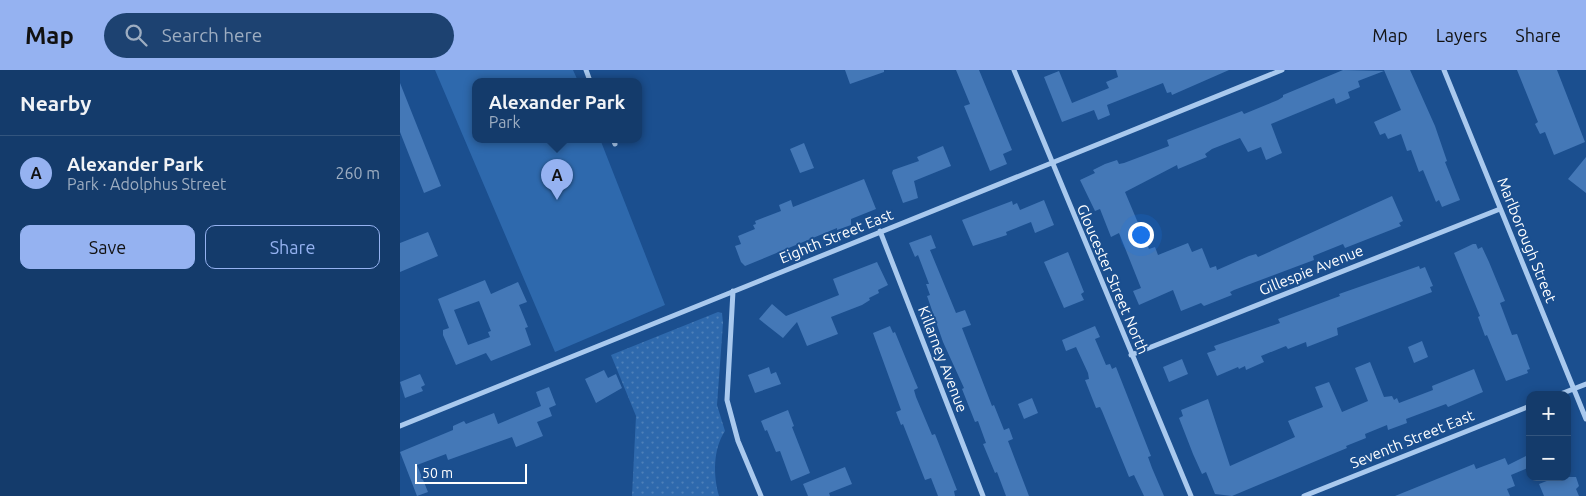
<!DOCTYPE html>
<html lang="en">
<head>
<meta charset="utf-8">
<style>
	:root { --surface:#143b6b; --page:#1d4271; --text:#f1f3f6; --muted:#9dadc1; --line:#33557e; --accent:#95b2f1 }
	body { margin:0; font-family:Ubuntu,sans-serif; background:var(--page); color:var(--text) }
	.controls { position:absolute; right:15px; bottom:15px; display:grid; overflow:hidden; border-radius:10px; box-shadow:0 2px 8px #0003 }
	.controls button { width:45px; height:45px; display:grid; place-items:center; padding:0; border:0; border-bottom:1px solid var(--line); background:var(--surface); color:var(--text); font:25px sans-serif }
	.scale { position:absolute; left:15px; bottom:12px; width:112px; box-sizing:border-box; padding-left:5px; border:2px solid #fff; border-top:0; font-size:14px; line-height:18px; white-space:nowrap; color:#fff; -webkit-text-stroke:4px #1b4f8f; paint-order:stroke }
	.you { position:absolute; left:740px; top:164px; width:18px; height:18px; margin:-12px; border:4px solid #fff; border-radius:50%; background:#1a73e8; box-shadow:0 0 0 8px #1a73e833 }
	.badge { display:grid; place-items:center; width:32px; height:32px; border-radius:50%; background:var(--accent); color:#111; font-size:16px; font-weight:700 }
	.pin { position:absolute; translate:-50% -41px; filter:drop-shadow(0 1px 2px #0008) }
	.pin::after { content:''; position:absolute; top:26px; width:18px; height:15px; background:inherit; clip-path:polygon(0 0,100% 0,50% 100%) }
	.popup { position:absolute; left:72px; top:8px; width:170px; height:65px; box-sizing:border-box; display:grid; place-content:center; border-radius:10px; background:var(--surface); filter:drop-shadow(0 1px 4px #0005); font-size:16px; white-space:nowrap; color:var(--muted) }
	.popup b { font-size:19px; color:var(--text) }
	.popup::after { content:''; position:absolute; left:50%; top:100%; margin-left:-10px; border:10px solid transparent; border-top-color:var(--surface) }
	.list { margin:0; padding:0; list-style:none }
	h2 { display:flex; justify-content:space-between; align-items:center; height:65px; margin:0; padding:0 20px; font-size:21px }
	h2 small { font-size:16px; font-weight:400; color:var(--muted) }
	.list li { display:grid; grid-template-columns:32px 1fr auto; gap:15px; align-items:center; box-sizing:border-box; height:75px; padding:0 20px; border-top:1px solid var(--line) }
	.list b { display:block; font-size:19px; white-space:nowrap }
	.list p { margin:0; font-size:16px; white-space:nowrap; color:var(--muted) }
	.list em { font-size:16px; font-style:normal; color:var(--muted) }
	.actions { display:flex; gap:10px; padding:15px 20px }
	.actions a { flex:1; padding:11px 0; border:1px solid var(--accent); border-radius:10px; text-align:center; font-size:18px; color:var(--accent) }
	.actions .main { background:var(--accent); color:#111 }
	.icon { flex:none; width:28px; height:28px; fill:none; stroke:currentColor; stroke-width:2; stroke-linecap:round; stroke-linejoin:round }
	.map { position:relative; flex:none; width:1186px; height:426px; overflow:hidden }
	header { display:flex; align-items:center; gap:30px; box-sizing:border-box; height:70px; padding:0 25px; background:var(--accent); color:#111 }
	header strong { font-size:24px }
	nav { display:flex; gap:28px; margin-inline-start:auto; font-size:18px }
	.search { width:350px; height:45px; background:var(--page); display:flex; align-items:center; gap:12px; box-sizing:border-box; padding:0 18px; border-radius:28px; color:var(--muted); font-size:19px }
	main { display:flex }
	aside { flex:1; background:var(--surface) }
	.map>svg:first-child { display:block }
</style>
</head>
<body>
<header>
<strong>Map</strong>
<div class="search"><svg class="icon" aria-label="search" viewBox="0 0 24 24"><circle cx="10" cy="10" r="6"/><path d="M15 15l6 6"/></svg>Search here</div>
<nav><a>Map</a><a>Layers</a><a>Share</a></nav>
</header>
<main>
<aside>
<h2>Nearby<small></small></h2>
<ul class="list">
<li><span class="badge">A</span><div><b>Alexander Park</b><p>Park · Adolphus Street</p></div><em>260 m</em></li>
</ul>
<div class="actions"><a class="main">Save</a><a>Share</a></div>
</aside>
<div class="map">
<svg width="1186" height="426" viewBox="0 0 1186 426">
	<defs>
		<pattern id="grass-dots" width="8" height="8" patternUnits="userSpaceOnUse" patternTransform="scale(1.25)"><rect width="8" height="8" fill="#2e69ad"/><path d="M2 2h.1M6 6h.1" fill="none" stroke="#4d80b9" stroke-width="1.8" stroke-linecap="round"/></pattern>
	</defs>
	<rect width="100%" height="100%" fill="#1b4f8f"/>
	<path fill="url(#grass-dots)" d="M318,242L322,243L323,253L317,335L325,361C313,379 313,405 319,426H232L236,346L211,285Z"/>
	<path fill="#2e69ad" d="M35,0H173L178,11H76V69H200L265,235L155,282Z"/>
	<path fill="#4478b7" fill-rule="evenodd" d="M445,0H484V2L450,14Z
		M556,0H579L612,80L603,84L607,94L590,101L564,36L570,34Z
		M716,0H829L772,25L771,22L767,23L763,13L707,35L710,45L698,50L694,40L662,52L644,7L659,1L672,33L709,18L706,12L718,7Z
		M943,0L984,1L958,11L960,17L948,22L950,28L936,34L934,28L871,54L882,83L866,90L861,77L848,82L840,68L812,79L805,84L807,87L778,99L777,95L725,122L749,179L755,177L758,185L788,173L792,182L802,178L810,198L816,196L817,200L849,186L856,184L858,187L992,126L1003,151L999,153L1001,156L945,178L943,174L913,186L914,190L834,220L830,222L832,225L804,236L801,233L781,241L773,220L739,235L733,221L741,218L719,163L711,167L700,139L695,141L680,110L695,103L693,100L705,94L717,90L719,94L724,93L769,76L767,70L842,41L844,44L878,30L883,27V25Z
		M984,0H1010L1035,56L1047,91L1045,92L1060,130L1042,137L1039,130L1036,132L1023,100L1019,102L1011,80L1007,81L1001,64L988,69L985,63L980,65L974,52L1001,40Z
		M1117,0H1157L1185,72L1154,85L1145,62L1140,64L1135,54L1138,52Z
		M0,13L41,116L24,123L0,62Z
		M404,73L414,98L400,103L390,79Z
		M543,76L551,96L514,111L518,128L503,133L492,103L493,100L519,91L517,87Z
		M1186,87V123L1168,109Z
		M464,109L476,139L451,149V155L437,160V158L345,196L341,192L335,176L341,174L338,166L355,159L353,155L356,154L355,151L381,141L379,135L391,130L393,137Z
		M644,130L654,155L635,163L631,152L606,162L607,165L573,176L562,150L612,131L613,135L617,133L620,140Z
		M28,162L38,186L0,202V173Z
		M531,165L536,178L530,180L556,243L565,240L571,255L562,258L592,336L594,335L604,360L609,358L613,369L608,371L629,426H606L597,402L595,403L583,374L586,373L578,351L575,352L562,319L564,318L543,272L527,226L530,225L526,214H529L518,185L515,187L509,173Z
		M1073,174H1076L1078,179L1082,177L1089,192L1105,231L1100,233L1112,265L1117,264L1130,299L1127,300L1128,303L1106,311L1087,265L1085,266L1078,247L1080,246L1054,183Z
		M668,182L684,222L681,224L684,230L664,238L644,192Z
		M477,192L488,215L478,220L479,223L469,228L470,230L462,235L431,247L438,264L407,276L397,252L383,268L359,249L372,234L386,246L439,225L433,209Z
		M1019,196L1020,199L1025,197L1033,216L1030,217L1032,222L937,258L938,265L907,277L906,272L888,279L886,276L861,286L864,292L846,300L845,296L839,299L838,297L817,306L807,283L816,280L814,276L880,253L878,249L940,226L939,224Z
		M85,210L91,224L118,212L127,232L119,235L128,257L125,258L131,275L91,291L86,283L56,295L43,265V260L49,258L38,229ZM79,231L91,261L88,262L90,267L68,275L54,240Z
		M490,256L493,263L495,262L515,311L518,318L514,320L516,327L532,365L535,364L557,420L554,421L555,426H538L531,408L525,410L503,354L501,355L496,342L501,340L473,263Z
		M695,256L700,267L695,269L706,295L710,294L712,299L716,297L751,386L748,387L752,398L764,426H744L734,405L729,407L702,341L700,337L696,338L685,310L689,309L688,303L676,277L666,281L662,270Z
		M1022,271L1028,287L1014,293L1008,277Z
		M782,289L788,304L769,312L763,297Z
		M970,292L984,327L992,326L994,330L997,328L999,333L1033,320L1032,316L1074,299L1083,322L1048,337L1046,334L1006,349L1007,353L988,360L987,355L965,364L966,368L946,376L947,378L832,426L815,424L806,402L802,404L793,384L779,348L783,346L781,340L808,329L830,396L895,367L888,351L923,337L915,317L929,312L942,342L968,331L955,298Z
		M369,297L371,304L376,302L381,314L355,323L348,305Z
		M204,300L208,308L216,304L222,318L196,333L185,309Z
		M20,304L25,315L21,317L23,321L5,328L0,312Z
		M149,317L156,335L149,338L152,346L137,352L143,366L116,377L112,367L48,390L46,384L17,395L28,422L17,426L0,382L53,360V356L64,351L66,354L94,343L98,354L141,336L136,322Z
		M632,328L638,343L624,349L618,334Z
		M388,340L394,356L392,357L410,403L391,411L380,381L376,382L367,360L365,361L361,351Z
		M1130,384V397L1111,405L1115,416L1107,419L1110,426H995L1074,394L1076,399L1105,388L1108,395Z
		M445,397L452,414L429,423L430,426H408L403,414Z
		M1157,407H1176L1179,416L1176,419L1179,426H1144L1139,414Z"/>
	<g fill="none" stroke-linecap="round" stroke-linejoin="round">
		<path stroke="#a9c9ee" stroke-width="5" d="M186,0L190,11
			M614,0L791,426
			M1044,0L1186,349
			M213,69L215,74
			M480,161L583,426
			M333,221L327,330L338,371L361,426
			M731,285L1100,139
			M1158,325L1186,314
			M0,356L882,0
			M904,426L1130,336"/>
	</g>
	<g text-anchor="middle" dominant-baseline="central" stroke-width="4" stroke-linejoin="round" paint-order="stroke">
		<g font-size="15" fill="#fff" stroke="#1b4f8f">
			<text transform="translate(436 166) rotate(-22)">Eighth Street East</text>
			<text transform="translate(1127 170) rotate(68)">Marlborough Street</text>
			<text transform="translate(911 200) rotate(-22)">Gillespie Avenue</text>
			<text transform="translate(713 209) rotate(67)">Gloucester Street North</text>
			<text transform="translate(543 289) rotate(69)">Killarney Avenue</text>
			<text transform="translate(1012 369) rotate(-22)">Seventh Street East</text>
		</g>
	</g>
</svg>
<div class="controls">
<button>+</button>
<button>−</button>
</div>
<div class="scale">50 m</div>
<div class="you"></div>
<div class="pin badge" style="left:157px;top:130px">A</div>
<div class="popup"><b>Alexander Park</b>Park</div>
</div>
</main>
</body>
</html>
